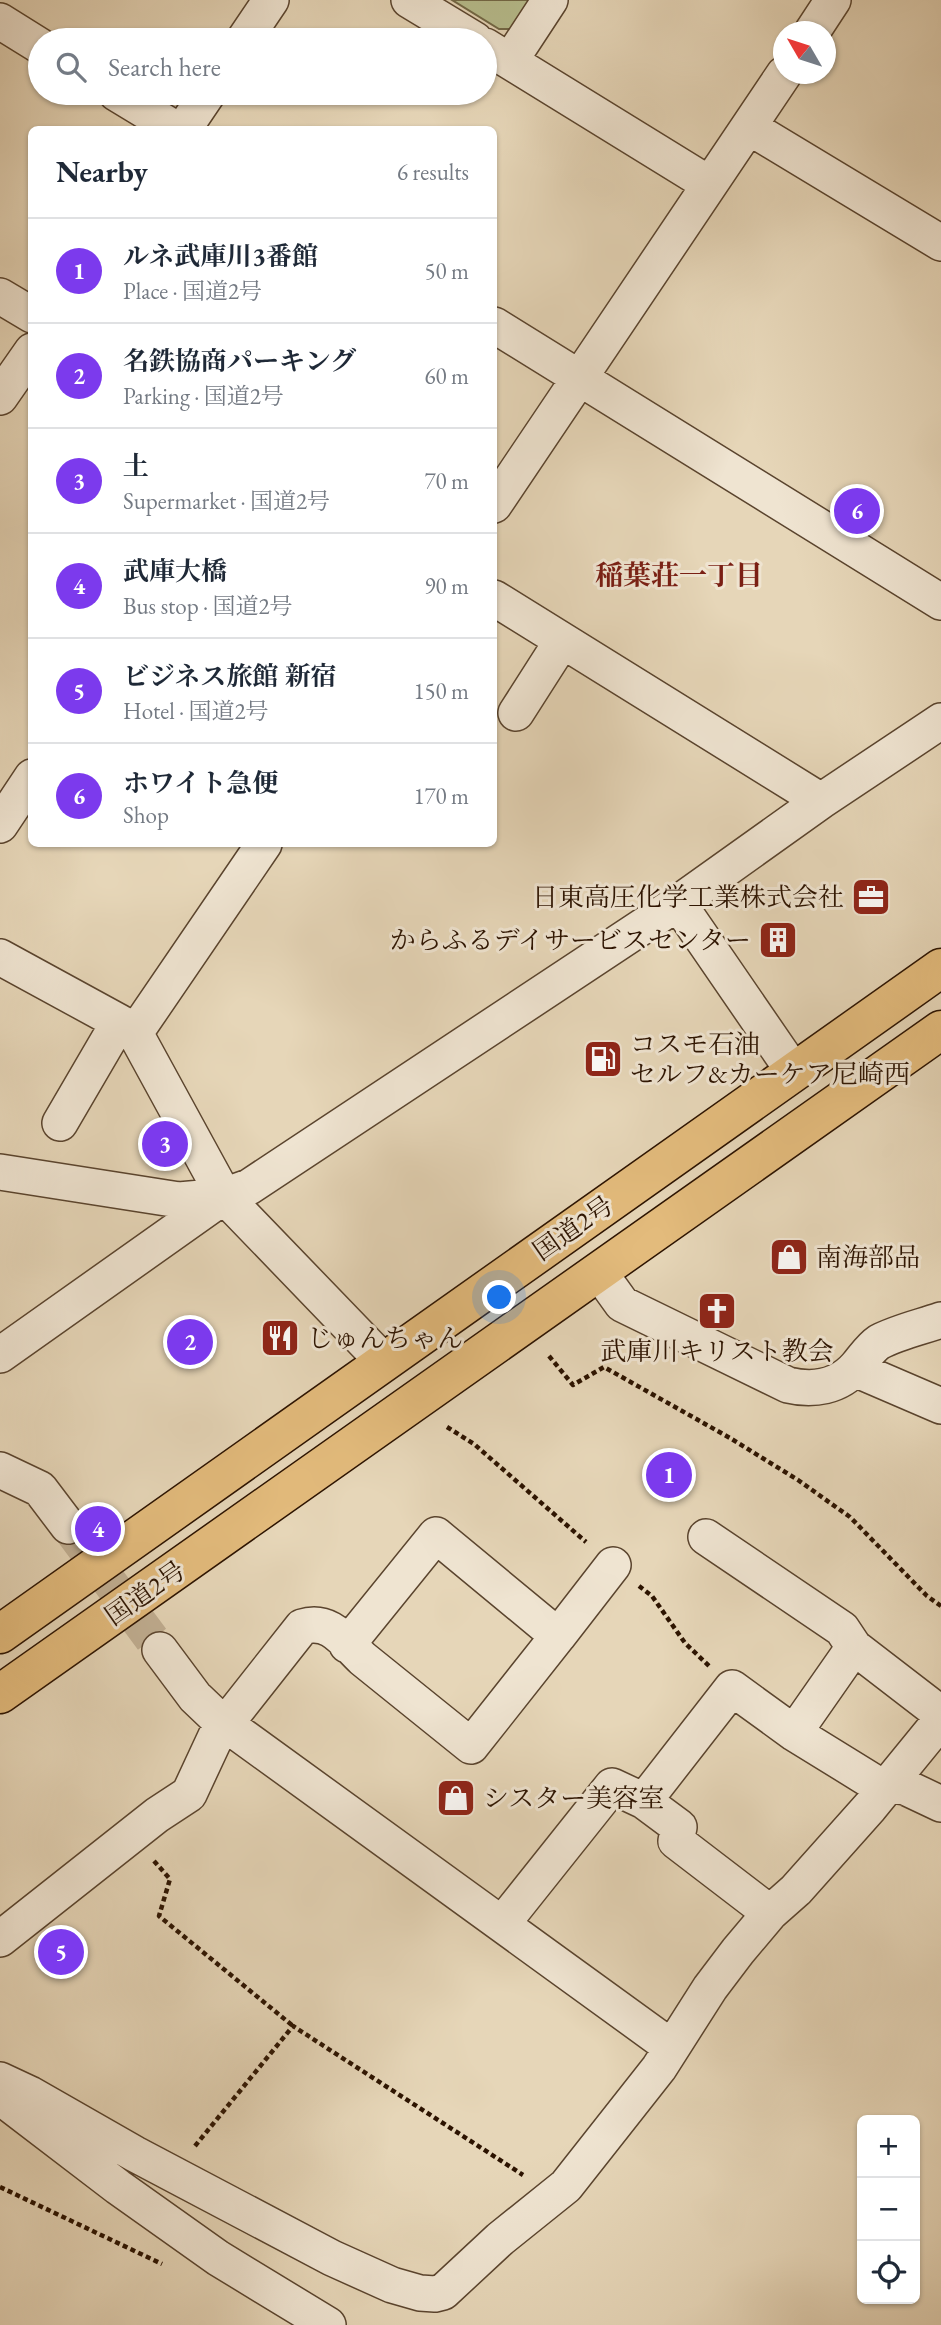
<!DOCTYPE html>
<html lang="en">
<head>
<meta charset="utf-8">
<style>
	:root { --surface:#fff; --page:#f2f2f3; --text:#1f2937; --muted:#747a83; --line:#e0e1e3; --accent:#7c3aed }
	body { margin:0; font-family:"EB Garamond","Noto Serif JP",serif; background:var(--page); color:var(--text) }
	.controls { position:absolute; right:21px; bottom:21px; display:grid; overflow:hidden; border-radius:10px; box-shadow:0 2px 5px #0004 }
	.controls button { width:63px; height:63px; display:grid; place-items:center; padding:0; border:0; border-bottom:2px solid var(--line); background:var(--surface); color:var(--text); font:35px sans-serif }
	.compass { position:absolute; left:773px; top:21px; width:63px; height:63px; border-radius:50%; background:var(--surface); box-shadow:0 2px 5px #0004; rotate:309deg }
	.you { position:absolute; left:500px; top:1298px; width:24px; height:24px; margin:-18px; border:5px solid #fff; border-radius:50%; background:#1a73e8; box-shadow:0 0 0 10px #1a73e833 }
	.badge { display:grid; place-items:center; width:46px; height:46px; border-radius:50%; background:var(--accent); color:#fff; font-size:23px; font-weight:700 }
	.pin { position:absolute; translate:-50% -50%; border:4px solid #fff; box-shadow:0 2px 7px #0006 }
	.list { margin:0; padding:0; list-style:none }
	h2 { display:flex; justify-content:space-between; align-items:center; height:91px; margin:0; padding:0 28px; font-size:30px }
	h2 small { font-size:23px; font-weight:400; color:var(--muted) }
	.list li { display:grid; grid-template-columns:46px 1fr auto; gap:21px; align-items:center; box-sizing:border-box; height:105px; padding:0 28px; border-top:2px solid var(--line) }
	.list b { display:block; font-size:26px; white-space:nowrap }
	.list p { margin:0; font-size:23px; white-space:nowrap; color:var(--muted) }
	.list em { font-size:23px; font-style:normal; color:var(--muted) }
	.icon { flex:none; width:38px; height:38px; fill:none; stroke:currentColor; stroke-width:2; stroke-linecap:round; stroke-linejoin:round }
	.map { position:relative; flex:none; width:941px; height:2325px; overflow:hidden }
	.search { position:absolute; background:var(--surface); box-shadow:0 2px 5px #0004; left:28px; top:28px; width:469px; height:77px; display:flex; align-items:center; gap:18px; box-sizing:border-box; padding:0 24px; border-radius:38px; color:var(--muted); font-size:26px }
	.panel { position:absolute; background:var(--surface); box-shadow:0 2px 5px #0004; left:28px; top:126px; width:469px; height:721px; border-radius:10px }
	.map>svg:first-child { display:block }
</style>
</head>
<body>
<div class="map">
<svg width="941" height="2325" viewBox="0 0 941 2325">
	<rect width="100%" height="100%" fill="#e6d6b8"/>
	<filter id="stains"><feTurbulence type="fractalNoise" baseFrequency=".00286" numOctaves="4"/><feColorMatrix values="0 0 0 0 .2 0 0 0 0 .09 0 0 0 0 .02 0 0 0 .5 -.17"/></filter>
	<radialGradient id="worn" r=".72"><stop offset=".6" stop-color="#630" stop-opacity="0"/><stop offset="1" stop-color="#630" stop-opacity=".3"/></radialGradient>
	<path fill="#b7bd8d" stroke="#726846" stroke-width="2" d="M452,0H533L513,29H499Z"/>
	<g fill="none" stroke-linecap="round" stroke-linejoin="round">
		<path stroke="#c1af93" stroke-width="35" stroke-dasharray="35 18" stroke-linecap="butt" d="M68,1526L160,1650"/>
		<g stroke="#5a442e" stroke-width="38">
			<path id="minor" d="M409,0L475,40
				M0,21L40,46
				M812,32L833,0
				M244,40L271,0
				M485,46L709,184
				M510,61L550,0
				M116,93L177,130
				M749,127L941,243
				M183,130L208,93
				M0,296L32,315
				M494,325L941,602
				M0,397L32,351
				M494,505L784,74
				M494,598L821,801
				M516,713L562,641
				M0,825L32,777
				M678,903L794,1072
				M0,957L119,1022L135,1033L224,1196L384,1362
				M135,1033L264,844
				M60,1123L119,1022
				M0,1172L179,1200L224,1196L249,1187L678,903L821,801L941,721
				M599,1272L622,1304L788,1385C813,1391 839,1387 857,1366C864,1358 870,1348 879,1342C898,1332 921,1327 941,1320
				M0,1355L223,1197
				M855,1369L941,1406
				M0,1470L40,1489L68,1526
				M706,1537L842,1629L854,1647
				M558,1636L613,1565
				M160,1650L195,1697L216,1717L671,2047
				M794,1733L854,1647L941,1714
				M644,1801L732,1688L794,1733L875,1783L905,1787L941,1804
				M502,1924L612,1786L644,1801L679,1827L676,1841L770,1913
				M0,1939L157,1815L189,1794L216,1736L302,1627C330,1618 344,1641 363,1659L471,1746L558,1636L436,1535L347,1645
				M0,2080L30,2094L135,2154L332,2258L392,2285L420,2293L435,2294L443,2292L500,2239L566,2186L659,2068L710,1988L738,1951L770,1913L796,1890L870,1807L941,1720
				M3,2099L118,2187L218,2258L328,2325"/>
		</g>
		<g stroke="#2c1300" stroke-width="41">
			<path id="highway" d="M0,1634L941,968
				M0,1694L941,1030"/>
		</g>
		<path stroke="#2c1300" stroke-width="4.5" stroke-dasharray="5 3.5" stroke-linecap="butt" d="M549,1356L573,1385L604,1367L730,1438L798,1480L850,1517L927,1596L941,1606
			M447,1427L474,1444L586,1542
			M639,1586L652,1596L685,1643L709,1666
			M154,1861L170,1879L159,1916L293,2026
			M195,2146L293,2026L523,2175
			M0,2187L162,2264"/>
		<use href="#minor" stroke="#efe4d1" stroke-width="35"/>
		<use href="#highway" stroke="#e3bb7c" stroke-width="38"/>
	</g>
	<defs>
		<g id="office-square" transform="scale(2.0125)"><rect x="-9" y="-9" width="18" height="18" rx="4" fill="#8f2418" stroke="#efe4d1"/><path d="M-6-3h4V-5.5h4V-3h4V5H-6ZM-1-4.5V-3h2v-1.5ZM-6 0V1H6V0Z" fill="#fff"/></g>
		<g id="building-square" transform="scale(2.0125)"><rect x="-9" y="-9" width="18" height="18" rx="4" fill="#8f2418" stroke="#efe4d1"/><path d="M-4-6H4V6H1V3H-1V6H-4ZM-2.5-4.3h1.7v1.8h-1.7ZM.8-4.3h1.7v1.8H.8ZM-2.5-1h1.7V.8h-1.7ZM.8-1h1.7V.8H.8Z" fill="#fff"/></g>
		<g id="fuel-square" transform="scale(2.0125)"><rect x="-9" y="-9" width="18" height="18" rx="4" fill="#8f2418" stroke="#efe4d1"/><path d="M-5.5-6h7V0h2V4h1.3V-2.5L3-4.5l.8-.8L6-3V5H2.5V1h-1V6h-7ZM-4.2-4.7v3.2H.2V-4.7Z" fill="#fff"/></g>
		<g id="shop-square" transform="scale(2.0125)"><rect x="-9" y="-9" width="18" height="18" rx="4" fill="#8f2418" stroke="#efe4d1"/><path d="M-5-2.5h2.3a2.7 3.5 0 0 1 5.4 0H5L5.5 6h-11ZM-1.5-2.5h3a1.5 2.3 0 0 0-3 0Z" fill="#fff"/></g>
		<g id="church-square" transform="scale(2.0125)"><rect x="-9" y="-9" width="18" height="18" rx="4" fill="#8f2418" stroke="#efe4d1"/><path d="M-1.2-6h2.4v3.5h3.3v2.4h-3.3V6h-2.4V-.1h-3.3v-2.4h3.3Z" fill="#fff"/></g>
		<g id="restaurant-square" transform="scale(2.0125)"><rect x="-9" y="-9" width="18" height="18" rx="4" fill="#8f2418" stroke="#efe4d1"/><path d="M-5-6h1v4h1v-4h1v4h1v-4h1v5L-1.5 .5V6h-2V.5L-5-1ZM5-6V6H3V1.5H1.5Q1.5-4 5-6Z" fill="#fff"/></g>
	</defs>
	<g fill-rule="evenodd">
		<use href="#office-square" x="871" y="897"/>
		<use href="#building-square" x="778" y="940"/>
		<use href="#fuel-square" x="603" y="1059"/>
		<use href="#shop-square" x="789" y="1257"/>
		<use href="#church-square" x="717" y="1311"/>
		<use href="#restaurant-square" x="280" y="1338"/>
		<use href="#shop-square" x="456" y="1798"/>
	</g>
	<g text-anchor="middle" dominant-baseline="central" stroke-width="6" stroke-linejoin="round" paint-order="stroke">
		<g font-size="26" fill="#2c1300" stroke="#efe4d1" text-anchor="start">
			<text x="844" y="897" text-anchor="end">日東高圧化学工業株式会社</text>
			<text x="751" y="940" text-anchor="end">からふるデイサービスセンター</text>
			<text x="630" y="1044">コスモ石油<tspan x="630" dy="30">セルフ&amp;カーケア尼崎西</tspan></text>
			<text x="816" y="1257">南海部品</text>
			<text x="307" y="1338">じゅんちゃん</text>
			<text x="717" y="1351" text-anchor="middle">武庫川キリスト教会</text>
			<text x="483" y="1798">シスター美容室</text>
		</g>
		<g font-size="26" fill="#2c1300" stroke="#efe4d1">
			<text transform="translate(573 1228) rotate(-35)">国道2号</text>
			<text transform="translate(145 1593) rotate(-35)">国道2号</text>
		</g>
		<g font-size="28" font-weight="bold" fill="#7a1f14" stroke="#efe4d1">
			<text x="679" y="575">稲葉荘一丁目</text>
		</g>
	</g>
	<rect width="100%" height="100%" filter="url(#stains)"/>
	<rect width="100%" height="100%" fill="url(#worn)"/>
</svg>
<div class="controls">
<button>+</button>
<button>−</button>
<button><svg class="icon" aria-label="locate" viewBox="0 0 24 24"><circle cx="12" cy="12" r="6"/><path d="M12 2v4M12 18v4M2 12h4M18 12h4"/></svg></button>
</div>
<svg class="compass" viewBox="-18 -18 36 36"><path d="M0-13l5 13h-10z" fill="#e53935"/><path d="M0 13l5-13h-10z" fill="#747a83"/></svg>
<div class="you"></div>
<div class="pin badge" style="left:669px;top:1475px">1</div>
<div class="pin badge" style="left:190px;top:1342px">2</div>
<div class="pin badge" style="left:165px;top:1144px">3</div>
<div class="pin badge" style="left:98px;top:1529px">4</div>
<div class="pin badge" style="left:61px;top:1952px">5</div>
<div class="pin badge" style="left:857px;top:511px">6</div>
<div class="search"><svg class="icon" aria-label="search" viewBox="0 0 24 24"><circle cx="10" cy="10" r="6"/><path d="M15 15l6 6"/></svg>Search here</div>
<section class="panel">
<h2>Nearby<small>6 results</small></h2>
<ul class="list">
<li><span class="badge">1</span><div><b>ルネ武庫川3番館</b><p>Place · 国道2号</p></div><em>50 m</em></li>
<li><span class="badge">2</span><div><b>名鉄協商パーキング</b><p>Parking · 国道2号</p></div><em>60 m</em></li>
<li><span class="badge">3</span><div><b>土</b><p>Supermarket · 国道2号</p></div><em>70 m</em></li>
<li><span class="badge">4</span><div><b>武庫大橋</b><p>Bus stop · 国道2号</p></div><em>90 m</em></li>
<li><span class="badge">5</span><div><b>ビジネス旅館 新宿</b><p>Hotel · 国道2号</p></div><em>150 m</em></li>
<li><span class="badge">6</span><div><b>ホワイト急便</b><p>Shop</p></div><em>170 m</em></li>
</ul>
</section>
</div>
</body>
</html>
